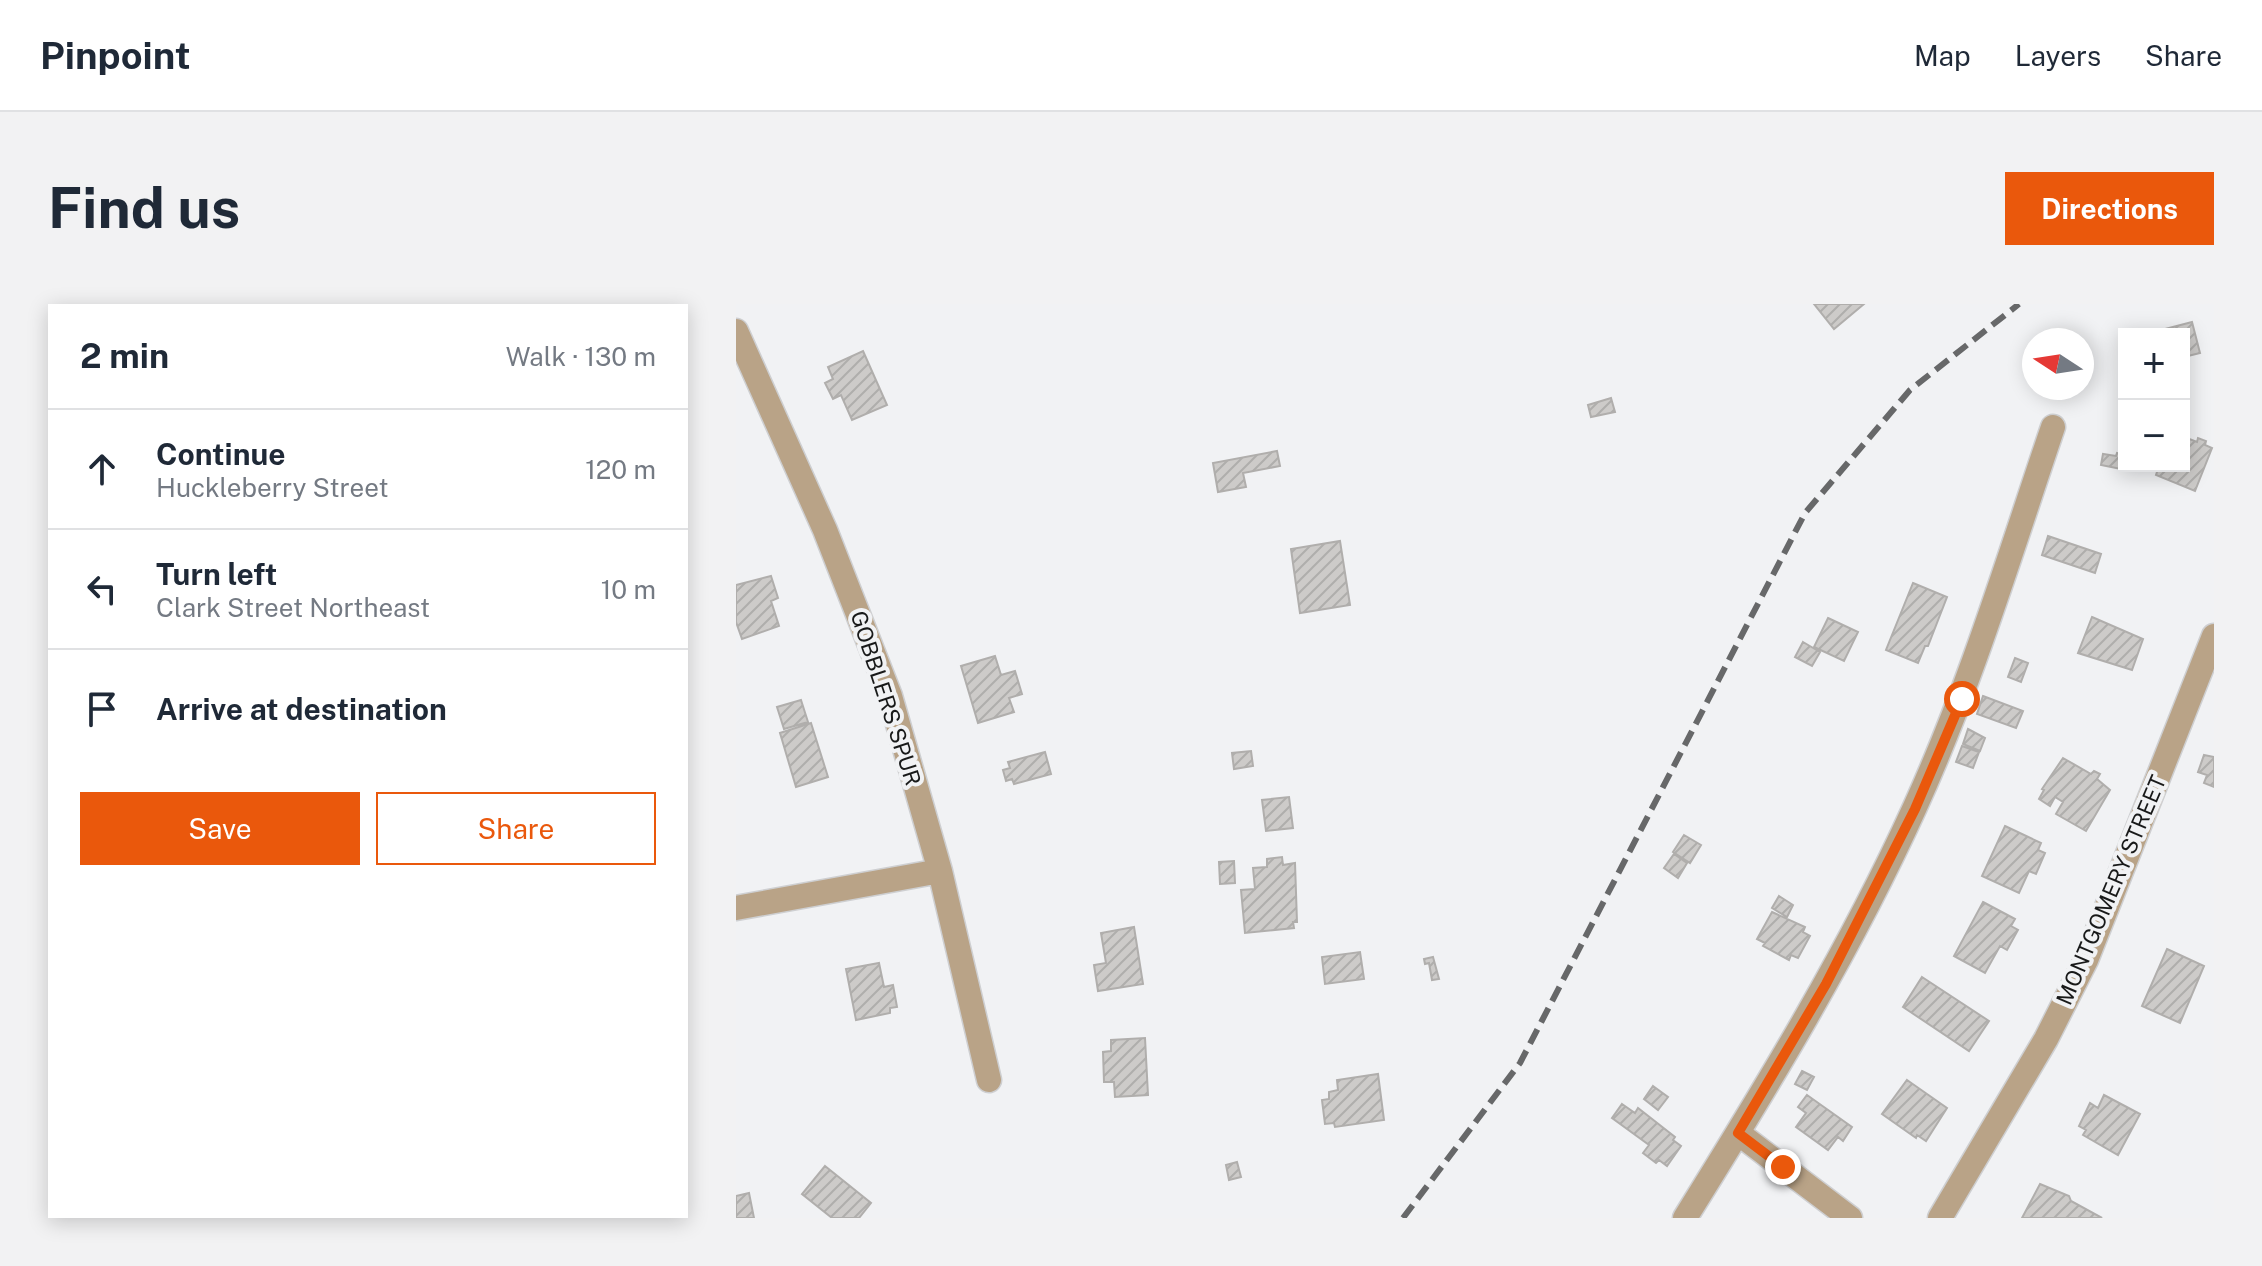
<!DOCTYPE html>
<html lang="en">
<head>
<meta charset="utf-8">
<style>
	:root { --surface:#fff; --page:#f2f2f3; --text:#1f2937; --muted:#747a83; --line:#e0e1e3; --accent:#ea580c }
	body { margin:0; font-family:"Public Sans",sans-serif; background:var(--page); color:var(--text) }
	.controls { position:absolute; right:24px; top:24px; display:grid; overflow:hidden; border-radius:0px; box-shadow:0 4px 20px #0003 }
	.controls button { width:72px; height:72px; display:grid; place-items:center; padding:0; border:0; border-bottom:2px solid var(--line); background:var(--surface); color:var(--text); font:40px sans-serif }
	.compass { position:absolute; left:1286px; top:24px; width:72px; height:72px; border-radius:50%; background:var(--surface); box-shadow:0 4px 20px #0003; rotate:282deg }
	.stop { position:absolute; width:24px; height:24px; margin:-18px; border:6px solid #ea580c; border-radius:50%; background:#fff }
	.stop.end { background:#ea580c; border-color:#fff; box-shadow:0 2px 8px #0008 }
	.list { margin:0; padding:0; list-style:none }
	h2 { display:flex; justify-content:space-between; align-items:center; height:104px; margin:0; padding:0 32px; font-size:34px }
	h2 small { font-size:26px; font-weight:400; color:var(--muted) }
	.list li { display:grid; grid-template-columns:52px 1fr auto; gap:24px; align-items:center; box-sizing:border-box; height:120px; padding:0 32px; border-top:2px solid var(--line) }
	.list b { display:block; font-size:30px; white-space:nowrap }
	.list p { margin:0; font-size:26px; white-space:nowrap; color:var(--muted) }
	.list em { font-size:26px; font-style:normal; color:var(--muted) }
	.actions { display:flex; gap:16px; padding:24px 32px }
	.actions a { flex:1; padding:18px 0; border:2px solid var(--accent); border-radius:0px; text-align:center; font-size:28px; color:var(--accent) }
	.actions .main { background:var(--accent); color:#fff }
	.icon { flex:none; width:44px; height:44px; fill:none; stroke:currentColor; stroke-width:2; stroke-linecap:round; stroke-linejoin:round }
	.map { position:relative; flex:none; width:1478px; height:914px; overflow:hidden; border-radius:0px }
	header { display:flex; align-items:center; gap:48px; box-sizing:border-box; height:112px; padding:0 40px; background:var(--surface); border-bottom:2px solid var(--line) }
	header strong { font-size:38px }
	nav { display:flex; gap:44px; margin-inline-start:auto; font-size:28px }
	.intro { display:flex; align-items:center; justify-content:space-between; box-sizing:border-box; height:192px; padding:0 48px }
	h1 { margin:0; font-size:56px }
	.button { padding:20px 36px; border-radius:0px; background:var(--accent); color:#fff; font-size:28px; font-weight:700 }
	main { display:flex; gap:48px; padding:0 48px }
	aside { flex:1; background:var(--surface); border-radius:0px; box-shadow:0 4px 20px #0003 }
	.map>svg:first-child { display:block }
</style>
</head>
<body>
<header>
<strong>Pinpoint</strong>
<nav><a>Map</a><a>Layers</a><a>Share</a></nav>
</header>
<div class="intro"><h1>Find us</h1><a class="button">Directions</a></div>
<main>
<aside>
<h2>2 min<small>Walk · 130 m</small></h2>
<ul class="list">
<li><svg class="icon" aria-label="ahead" viewBox="0 0 24 24"><path d="M12 20V5M6 11l6-6 6 6"/></svg><div><b>Continue</b><p>Huckleberry Street</p></div><em>120 m</em></li>
<li><svg class="icon" aria-label="left" viewBox="0 0 24 24"><path d="M17 20v-9H6M10 6l-5 5 5 5"/></svg><div><b>Turn left</b><p>Clark Street Northeast</p></div><em>10 m</em></li>
<li><svg class="icon" aria-label="arrive" viewBox="0 0 24 24"><path d="M6 21V4h12l-3 4 3 4H6"/></svg><div><b>Arrive at destination</b></div></li>
</ul>
<div class="actions"><a class="main">Save</a><a>Share</a></div>
</aside>
<div class="map">
<svg width="1478" height="914" viewBox="0 0 1478 914">
	<defs>
		<pattern id="building-hatch" width="6" height="6" patternUnits="userSpaceOnUse" patternTransform="scale(2)"><rect width="6" height="6" fill="#cdcbc9"/><path d="M-1 1l2-2M0 6l6-6M5 7l2-2" fill="none" stroke="#afaeac"/></pattern>
	</defs>
	<rect width="100%" height="100%" fill="#f1f2f4"/>
	<path fill="url(#building-hatch)" stroke="#b0aeac" stroke-width="2" d="M1078,0H1128L1098,25Z
		M1456,18L1464,49L1448,53V30H1410Z
		M127,47L151,101L116,116L105,91L97,95L89,79L97,75L92,63Z
		M875,94L879,108L855,113L852,101Z
		M1448,133L1461,138L1462,134L1470,137L1469,141L1476,144L1459,187L1420,171L1423,162H1448Z
		M541,147L544,162L507,169L510,183L482,188L477,159Z
		M1381,149L1388,151L1390,166L1365,161L1367,150L1380,152Z
		M1312,232L1365,250L1359,269L1306,251Z
		M604,237L614,301L564,309L555,245Z
		M35,272L42,294L35,297L43,322L6,335L0,318V281Z
		M1177,279L1211,293L1192,342H1189L1182,359L1150,346Z
		M1356,313L1407,335L1396,366L1342,349Z
		M1092,314L1122,328L1108,357L1078,343Z
		M1067,338L1084,348L1076,362L1059,353Z
		M259,352L265,371L279,367L286,390L273,394L278,408L242,419L225,362Z
		M1279,354L1292,359L1285,378L1272,373Z
		M1247,392L1287,407L1280,424L1241,410Z
		M65,396L72,418L48,425L41,403Z
		M75,419L92,473L60,483L44,429Z
		M1232,425L1249,434L1244,447L1227,440Z
		M1226,442L1243,448L1237,464L1220,458Z
		M515,447L517,462L498,465L496,449Z
		M309,448L315,470L278,480L276,475L270,477L267,466L274,464L272,458Z
		M1468,451L1478,453V483L1468,479L1471,471L1462,468Z
		M1327,454L1355,470L1358,467L1364,470L1361,475L1374,486L1350,527L1320,510L1327,498L1319,493L1314,502L1303,495L1308,486L1306,485Z
		M553,493L557,524L530,527L526,496Z
		M1269,522L1305,539L1302,546L1309,549L1300,570L1293,567L1283,589L1246,572Z
		M948,531L965,541L954,559L937,548Z
		M938,550L951,559L942,574L928,564Z
		M546,553L547,561L559,559L561,618H557L558,624L509,629L505,586L519,585L517,564L531,563V555Z
		M498,557L499,579L484,580L483,558Z
		M1043,592L1057,601L1051,613L1036,604Z
		M1247,598L1279,615L1275,622L1282,626L1271,646L1264,642L1249,669L1218,652Z
		M1036,608L1069,623L1067,628L1074,632L1062,654L1055,651L1053,656L1027,642L1029,639L1021,635Z
		M398,623L407,680L362,687L358,661L370,659L365,629Z
		M1431,645L1468,662L1444,719L1406,702Z
		M624,648L628,675L589,680L586,653Z
		M697,653L703,675L696,676L693,659L689,660L688,655Z
		M143,659L148,683L157,681L161,703L154,704V709L120,716L110,665Z
		M1186,673L1253,717L1233,747L1167,703Z
		M409,734L412,791L379,793L378,778H368L367,748L375,747V736Z
		M1066,767L1078,773L1071,786L1059,780Z
		M642,770L648,816L599,823L598,819L589,820L586,796L593,795V788L602,786L601,776Z
		M1171,776L1211,804L1190,837L1181,831L1180,834L1146,810Z
		M917,782L932,793L922,806L908,795Z
		M1071,791L1116,823L1107,837L1102,833L1092,846L1060,823L1070,809L1062,803Z
		M1368,791L1404,810L1382,851L1347,831L1350,826L1343,822L1354,799L1362,804Z
		M886,800L899,809L902,804L939,833L937,836L945,842L931,862L923,856L920,859L907,849L913,841L876,814Z
		M501,858L505,873L493,876L490,861Z
		M89,862L135,899L123,914H96L66,890Z
		M1304,880L1333,892L1335,897L1366,914H1286Z
		M13,889L18,914H0V892Z"/>
	<g fill="none" stroke-linecap="round" stroke-linejoin="round">
		<g stroke="#cecfd1" stroke-width="27">
			<path id="minor" d="M0,27L89,226L154,392L204,567L253,776
				M0,604L204,567
				M1002,829L1114,914
				M949,914C1032,781 1114,646 1179,503C1235,380 1274,250 1317,123
				M1204,914L1310,735L1350,656L1478,332"/>
		</g>
		<use href="#minor" stroke="#b9a387" stroke-width="24"/>
		<path stroke="#676869" stroke-width="6" stroke-dasharray="16 8" stroke-linecap="butt" d="M667,914L784,759L1069,209L1174,86L1283,0"/>
	</g>
	<g fill="none" stroke-linecap="round" stroke-linejoin="round">
		<path stroke="#ea580c" stroke-width="10" d="M1047,863L1002,829L1090,680L1179,505L1226,395"/>
	</g>
	<g text-anchor="middle" dominant-baseline="central" stroke-width="8" stroke-linejoin="round" paint-order="stroke">
		<g font-size="22" fill="#181919" stroke="#f1f2f4">
			<text transform="translate(150 394) rotate(72)">GOBBLERS SPUR</text>
			<text transform="translate(1375 586) rotate(-67)">MONTGOMERY STREET</text>
		</g>
	</g>
</svg>
<div class="controls">
<button>+</button>
<button>−</button>
</div>
<svg class="compass" viewBox="-18 -18 36 36"><path d="M0-13l5 13h-10z" fill="#e53935"/><path d="M0 13l5-13h-10z" fill="#747a83"/></svg>
<div class="stop" style="left:1226px;top:395px"></div>
<div class="stop end" style="left:1047px;top:863px"></div>
</div>
</main>
</body>
</html>
